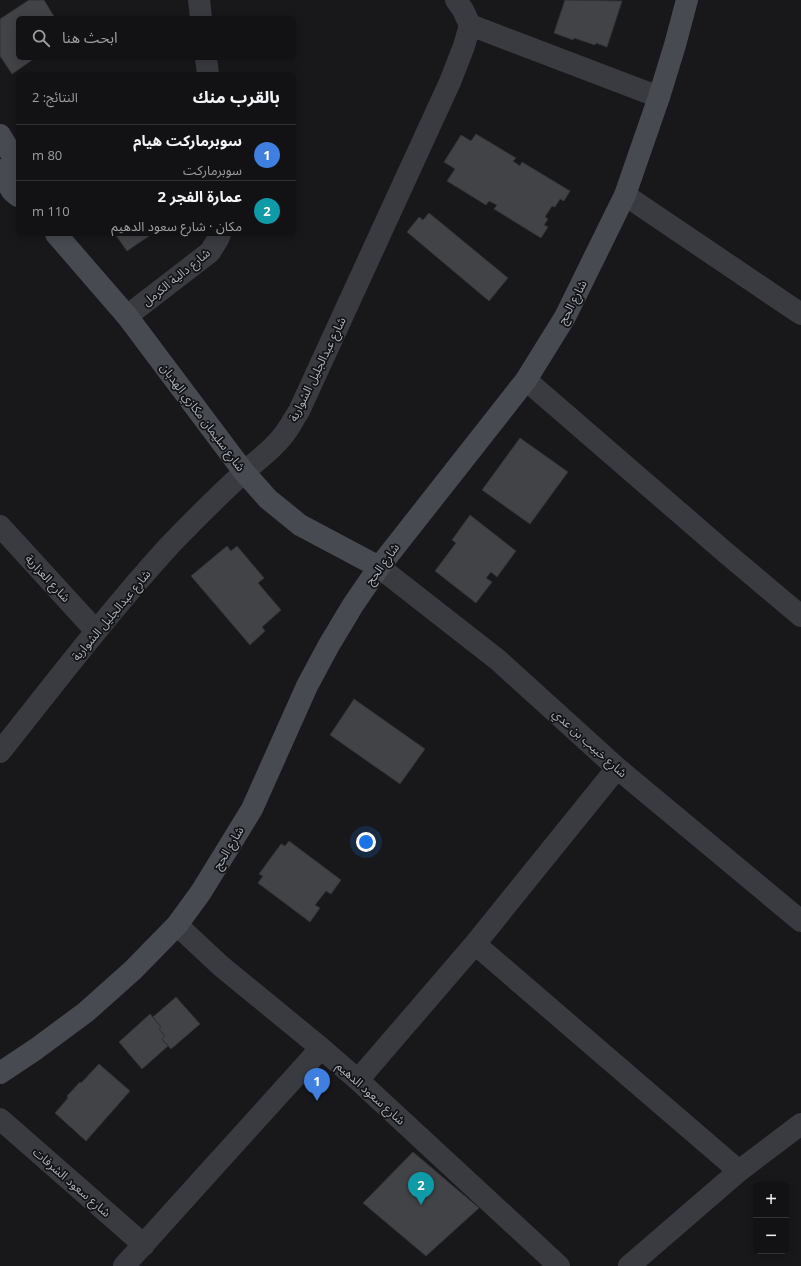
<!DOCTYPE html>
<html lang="ar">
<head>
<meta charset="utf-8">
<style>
	:root { --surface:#121214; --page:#1f2022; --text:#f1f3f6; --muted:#9c9ea0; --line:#313234; --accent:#f99b32 }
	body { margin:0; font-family:"Open Sans","Noto Sans Arabic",sans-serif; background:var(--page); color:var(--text); direction:rtl }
	.controls { position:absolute; right:12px; bottom:12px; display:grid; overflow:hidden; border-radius:6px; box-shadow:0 2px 10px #0003 }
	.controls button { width:36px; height:36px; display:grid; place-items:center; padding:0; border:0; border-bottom:1px solid var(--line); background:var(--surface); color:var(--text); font:20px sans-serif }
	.you { position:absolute; left:366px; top:842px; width:14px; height:14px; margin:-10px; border:3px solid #fff; border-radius:50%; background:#1a73e8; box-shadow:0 0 0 6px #1a73e833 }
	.badge { display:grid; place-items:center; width:26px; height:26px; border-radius:50%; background:var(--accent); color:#fff; font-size:13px; font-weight:700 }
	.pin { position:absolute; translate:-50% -33px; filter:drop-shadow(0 1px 2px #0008) }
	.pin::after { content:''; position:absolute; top:21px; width:14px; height:12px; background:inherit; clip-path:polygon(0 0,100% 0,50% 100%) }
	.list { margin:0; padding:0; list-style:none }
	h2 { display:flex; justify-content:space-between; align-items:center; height:52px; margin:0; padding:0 16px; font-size:17px }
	h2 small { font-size:13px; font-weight:400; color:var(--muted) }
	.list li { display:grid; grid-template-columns:26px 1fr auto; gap:12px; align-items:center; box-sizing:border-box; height:56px; padding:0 16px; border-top:1px solid var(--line) }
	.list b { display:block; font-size:15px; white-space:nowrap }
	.list p { margin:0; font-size:13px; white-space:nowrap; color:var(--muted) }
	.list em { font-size:13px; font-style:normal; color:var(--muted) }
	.icon { flex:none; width:22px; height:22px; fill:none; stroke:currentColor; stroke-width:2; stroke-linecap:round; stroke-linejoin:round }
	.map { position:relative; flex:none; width:801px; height:1266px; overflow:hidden; direction:ltr }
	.search { position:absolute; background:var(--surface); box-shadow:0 2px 10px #0003; left:16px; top:16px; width:280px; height:44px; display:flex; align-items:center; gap:10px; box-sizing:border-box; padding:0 14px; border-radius:6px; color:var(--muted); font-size:15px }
	.panel { position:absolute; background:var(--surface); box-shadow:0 2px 10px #0003; left:16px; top:72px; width:280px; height:164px; border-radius:6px; direction:rtl }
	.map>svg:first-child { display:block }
</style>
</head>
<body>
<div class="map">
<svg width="801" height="1266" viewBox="0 0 801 1266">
	<rect width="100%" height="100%" fill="#18181a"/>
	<path fill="#424347" stroke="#323336" d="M29,0H44L55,18H18V58H35L12,74L0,56V19Z
		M565,0L622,1L607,47L596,43L595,45L574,38L573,40L554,33Z
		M476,134L516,158L513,161L520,166L522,162L570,191L564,201L560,199L555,207L552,206L545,217L548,219L544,225L548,227L541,238L494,209L497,205L489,201L486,205L447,181L455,169L444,162L461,135L471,141Z
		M429,213L508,278L489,301L407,232L419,217L423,220Z
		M115,234H152L127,251Z
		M520,438L568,472L530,524L482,490Z
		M470,515L516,551L497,577L491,572L486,578L492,582L476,603L435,571L456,543L452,540Z
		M227,546L231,551L237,546L264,578L258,583L281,610L262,627L265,631L250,645L191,576Z
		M354,699L425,749L400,784L330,735Z
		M289,841L341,880L331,894L326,891L315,905L320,908L310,922L258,883L263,876L259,874L281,844L285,846Z
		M176,997L200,1024L171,1049L162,1039L165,1036L159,1029L161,1027L153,1017Z
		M150,1014L161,1027L159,1029L165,1036L162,1039L168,1046L142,1069L119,1042Z
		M99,1064L130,1091L86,1141L55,1113L68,1098L67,1096L80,1082L81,1083Z
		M413,1152L479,1208L426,1256L363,1203Z"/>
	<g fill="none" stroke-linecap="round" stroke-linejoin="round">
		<path stroke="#393b40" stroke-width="22" d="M199,0L201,18
			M470,25L659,97
			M206,58L208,74
			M625,195L801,314
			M127,316L210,252L218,239L220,234
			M526,380L726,553L801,616
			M0,526L96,631
			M379,567L498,660L617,768L801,921
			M0,752C55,683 109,612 169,546C193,521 217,497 242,474C256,461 271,451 282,437C289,429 293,420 299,411L450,82L464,46L470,25L463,10L456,0
			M177,925L221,966L321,1048L358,1080L559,1266
			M475,944L739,1171
			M358,1080L475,944L617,768
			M0,1119L144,1245
			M124,1266L321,1048
			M629,1266L739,1171L801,1124"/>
		<path stroke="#474a50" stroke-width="22" d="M0,135L18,165
			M0,170L12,191L18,196
			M56,234L127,316L244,472L268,499L300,525L379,567
			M0,1073L36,1049L86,1012L133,970L177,925L201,892L252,809L307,686L329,645L353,605L379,567L526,380L565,317L625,195L659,97L675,45L687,0"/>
	</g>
	<g text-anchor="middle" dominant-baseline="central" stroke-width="3.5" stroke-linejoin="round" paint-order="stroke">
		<g font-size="12" fill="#aab1bb" stroke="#131315">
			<text transform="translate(176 277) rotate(-39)">شارع دالية الكرمل</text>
			<text transform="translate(572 302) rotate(-62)">شارع الحج</text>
			<text transform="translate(317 369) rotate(-64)">شارع عبدالجليل الشواربة</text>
			<text transform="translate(203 417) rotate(53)">شارع سليمان مكازي الهدبان</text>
			<text transform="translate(382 564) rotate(-54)">شارع الحج</text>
			<text transform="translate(48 578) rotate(47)">شارع العزارية</text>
			<text transform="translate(111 615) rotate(-50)">شارع عبدالجليل الشواربة</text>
			<text transform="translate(590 743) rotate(42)">شارع خبيب بن عدي</text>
			<text transform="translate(228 848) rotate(-59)">شارع الحج</text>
			<text transform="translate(371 1093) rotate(42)">شارع سعود الدهيم</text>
			<text transform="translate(72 1182) rotate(41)">شارع سعود الشرفات</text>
		</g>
	</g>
</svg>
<div class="controls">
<button>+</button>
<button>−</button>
</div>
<div class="you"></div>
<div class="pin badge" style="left:317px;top:1101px;background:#3f7fe0">1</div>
<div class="pin badge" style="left:421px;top:1205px;background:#0f9aa8">2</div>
<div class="search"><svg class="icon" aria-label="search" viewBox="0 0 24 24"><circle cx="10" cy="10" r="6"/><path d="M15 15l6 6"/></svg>ابحث هنا</div>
<section class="panel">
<h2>بالقرب منك<small>النتائج: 2</small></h2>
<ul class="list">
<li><span class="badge" style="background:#3f7fe0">1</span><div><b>سوبرماركت هيام</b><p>سوبرماركت</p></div><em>80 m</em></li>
<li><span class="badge" style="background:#0f9aa8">2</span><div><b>عمارة الفجر 2</b><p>مكان · شارع سعود الدهيم</p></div><em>110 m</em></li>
</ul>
</section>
</div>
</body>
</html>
